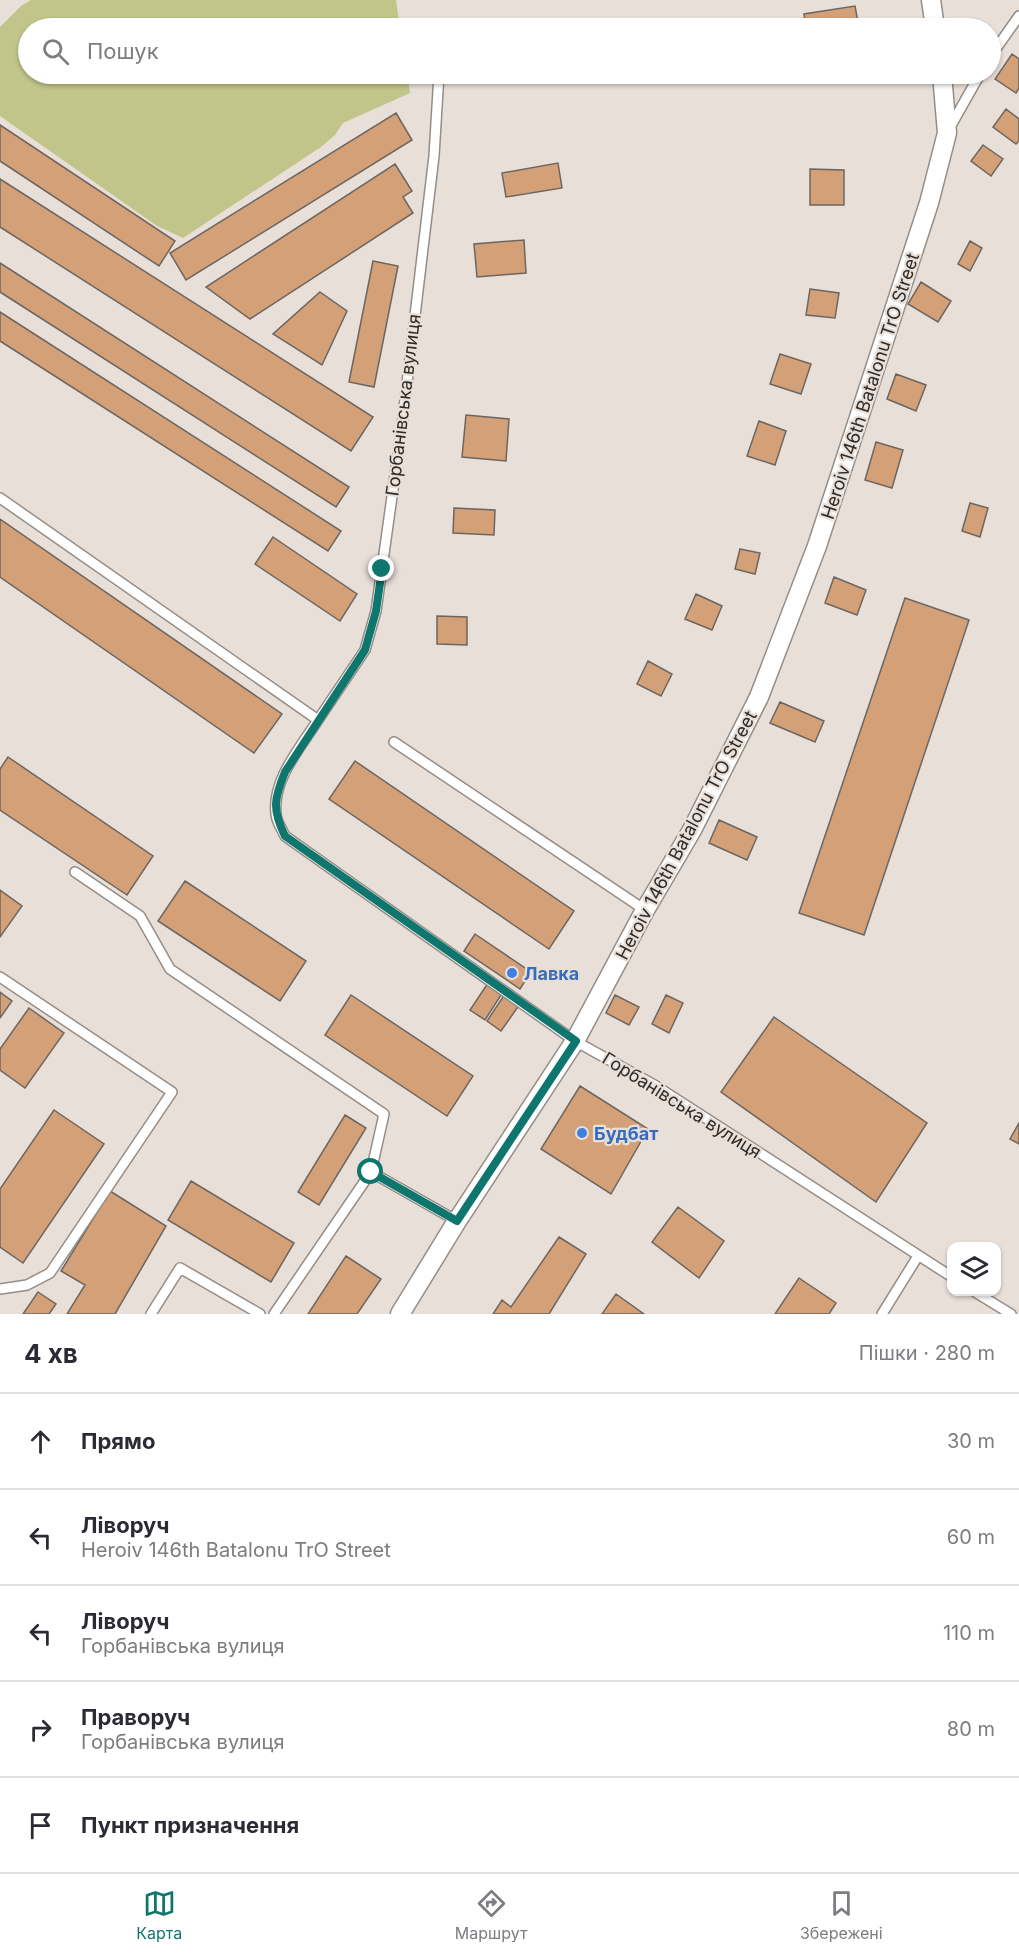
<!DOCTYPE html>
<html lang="uk">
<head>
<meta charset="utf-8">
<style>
	:root { --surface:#fff; --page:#f2f2f3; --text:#2b2b33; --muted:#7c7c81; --line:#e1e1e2; --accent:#0f766e }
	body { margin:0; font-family:Inter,sans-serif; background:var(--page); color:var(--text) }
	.controls { position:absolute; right:18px; bottom:18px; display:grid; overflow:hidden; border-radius:12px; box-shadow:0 2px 4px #0004 }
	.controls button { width:54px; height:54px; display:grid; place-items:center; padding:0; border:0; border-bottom:2px solid var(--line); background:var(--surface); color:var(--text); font:30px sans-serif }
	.stop { position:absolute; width:18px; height:18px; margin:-14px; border:4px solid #0f766e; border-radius:50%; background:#fff }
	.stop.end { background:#0f766e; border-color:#fff; box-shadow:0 2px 6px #0008 }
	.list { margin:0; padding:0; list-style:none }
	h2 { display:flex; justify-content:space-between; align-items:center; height:78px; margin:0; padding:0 24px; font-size:26px }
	h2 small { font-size:20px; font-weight:400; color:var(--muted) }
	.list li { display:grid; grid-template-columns:39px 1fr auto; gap:18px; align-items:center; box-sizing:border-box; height:96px; padding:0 24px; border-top:2px solid var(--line) }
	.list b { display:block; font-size:22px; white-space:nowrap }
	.list p { margin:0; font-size:20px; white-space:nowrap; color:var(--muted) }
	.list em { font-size:20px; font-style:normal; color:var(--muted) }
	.icon { flex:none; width:33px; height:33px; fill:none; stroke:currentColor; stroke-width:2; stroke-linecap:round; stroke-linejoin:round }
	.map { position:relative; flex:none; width:1019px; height:1314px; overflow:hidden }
	.search { position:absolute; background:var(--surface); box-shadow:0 2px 4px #0004; left:18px; right:18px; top:18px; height:66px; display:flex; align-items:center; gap:15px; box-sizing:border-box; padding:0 21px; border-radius:33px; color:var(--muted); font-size:22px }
	.sheet { height:558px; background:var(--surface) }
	nav { display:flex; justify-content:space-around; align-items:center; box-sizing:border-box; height:84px; border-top:2px solid var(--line); background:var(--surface); font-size:16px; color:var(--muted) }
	nav a { display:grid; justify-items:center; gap:3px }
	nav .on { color:var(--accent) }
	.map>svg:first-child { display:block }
</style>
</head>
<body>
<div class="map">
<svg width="1019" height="1314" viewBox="0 0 1019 1314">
	<rect width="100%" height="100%" fill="#e8dfd9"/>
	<path fill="#c1c58a" d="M31,0H396L400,28H28V74H407L410,93L343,123L335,135L321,147L183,238L157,226L0,116V27L21,6Z"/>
	<path fill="#d3a077" stroke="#6d6660" stroke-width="1.5" d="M855,6L859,28H806L804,14Z
		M1012,54L1019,59V88L1016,93L995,79Z
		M1006,109L1019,119V141L1016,144L993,127Z
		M396,113L412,140L186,280L170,253Z
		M0,125L175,241L159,266L0,161Z
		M983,145L1003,159L991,176L971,161Z
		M558,163L562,188L506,197L502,173Z
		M395,164L412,191L403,197L413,213L250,319L206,287Z
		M810,169L844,170V205H810Z
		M0,179L373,417L351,451L0,227Z
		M524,240L526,273L477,277L474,244Z
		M970,241L982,248L970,271L958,264Z
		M373,261L398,266L374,387L349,382Z
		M0,263L349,487L336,507L0,292Z
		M921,282L951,301L938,322L908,304Z
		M810,289L839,293L835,318L806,315Z
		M320,292L347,311L322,365L273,334Z
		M0,312L341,531L328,551L0,341Z
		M780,354L811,364L801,394L770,384Z
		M896,374L926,385L916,411L887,399Z
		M466,415L509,419L506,461L462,457Z
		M759,421L786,431L775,465L747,456Z
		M876,442L903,450L892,488L865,480Z
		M970,503L988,508L980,537L962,531Z
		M454,508L495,510L494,535L453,533Z
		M0,519L282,714L254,753L0,577Z
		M273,537L357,594L340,621L255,564Z
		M740,549L760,553L755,574L735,569Z
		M834,577L866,590L857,615L825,603Z
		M696,594L722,606L712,630L685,619Z
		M905,598L969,620L864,935L799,913Z
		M437,616L467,617V645L437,644Z
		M648,661L672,674L661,696L637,684Z
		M780,702L824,721L815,742L770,723Z
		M8,757L153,856L127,895L0,810V769Z
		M355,761L574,911L549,949L329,799Z
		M719,820L757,837L747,860L709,843Z
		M185,881L306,961L280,1001L158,921Z
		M0,890L22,906L0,937Z
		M475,934L531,972L520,989L464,951Z
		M488,983L503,992L485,1020L470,1010Z
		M0,992L12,1001L0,1018Z
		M505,994L520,1004L501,1031L487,1021Z
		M351,995L473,1076L447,1116L325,1035Z
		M615,995L639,1007L629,1025L606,1013Z
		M666,995L683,1003L669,1033L652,1024Z
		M29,1008L64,1033L25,1088L0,1070V1049Z
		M774,1017L927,1123L876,1202L721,1092Z
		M580,1086L648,1129L611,1194L541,1149Z
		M54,1110L104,1144L23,1263L0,1247V1189Z
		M345,1115L366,1128L319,1205L298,1192Z
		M1019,1123V1144L1010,1139Z
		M191,1181L294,1243L271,1282L168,1220Z
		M110,1191L166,1226L115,1314H67L85,1285L61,1271Z
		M678,1207L724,1241L699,1278L652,1242Z
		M559,1237L586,1254L549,1314H493L502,1300L511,1307Z
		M346,1256L381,1279L357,1314H308Z
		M799,1278L836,1303L829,1314H775Z
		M38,1292L56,1304L49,1314H23Z
		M616,1294L644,1314H602Z"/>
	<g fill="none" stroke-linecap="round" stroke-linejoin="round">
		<g stroke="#958d87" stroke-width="12">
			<path id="lane" d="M990,57L1019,16
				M949,129L980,74
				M0,498L318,720C300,748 272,780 276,814C276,821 282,829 285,836L575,1041L656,1086L952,1277
				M318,720L365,650L376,611L402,425L434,156L439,74
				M394,742L645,910
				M75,872L140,916L170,969L384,1114L371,1172L457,1221
				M0,977L172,1092L50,1273L27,1285L0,1289
				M975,1292L1011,1314
				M151,1314L180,1268L260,1314
				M274,1314L371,1172
				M882,1314L918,1256"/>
		</g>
		<g stroke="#958d87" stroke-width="21">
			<path id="street" d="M931,0L935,28
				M400,1314L457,1221L575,1041L645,910L692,830L759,697L817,546L929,203L947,133L942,74"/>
		</g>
		<use href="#lane" stroke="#fff" stroke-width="9"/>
		<use href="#street" stroke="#fff" stroke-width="18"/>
	</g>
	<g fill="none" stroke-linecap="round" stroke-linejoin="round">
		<path stroke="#0f766e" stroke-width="8" d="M371,1172L457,1221L576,1041L285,836C272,809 274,799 285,772L365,650L376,611L382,569"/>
	</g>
	<g fill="#3f7fe0" stroke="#e8dfd9" stroke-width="2">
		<circle cx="512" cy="973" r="6"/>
		<circle cx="582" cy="1133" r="6"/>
	</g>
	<g text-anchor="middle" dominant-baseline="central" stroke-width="4.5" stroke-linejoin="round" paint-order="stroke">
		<g font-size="18" fill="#2e2b28" stroke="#e8dfd9">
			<text transform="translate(870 386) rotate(-72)">Heroiv 146th Batalonu TrO Street</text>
			<text transform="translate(403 405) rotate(-83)">Горбанівська вулиця</text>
			<text transform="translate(686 835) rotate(-62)">Heroiv 146th Batalonu TrO Street</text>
			<text transform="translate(682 1105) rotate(32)">Горбанівська вулиця</text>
		</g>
		<g font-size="18" font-weight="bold" fill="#366cbe" stroke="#e8dfd9" text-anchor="start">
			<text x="524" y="973">Лавка</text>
			<text x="594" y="1133">Будбат</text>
		</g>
	</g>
</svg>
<div class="controls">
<button><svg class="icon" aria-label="layers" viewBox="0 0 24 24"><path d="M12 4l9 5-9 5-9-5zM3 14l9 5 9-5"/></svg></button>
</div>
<div class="stop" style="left:371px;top:1172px"></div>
<div class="stop end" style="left:382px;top:569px"></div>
<div class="search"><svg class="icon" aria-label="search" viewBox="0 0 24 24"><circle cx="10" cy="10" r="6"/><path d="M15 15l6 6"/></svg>Пошук</div>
</div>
<section class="sheet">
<h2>4 хв<small>Пішки · 280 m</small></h2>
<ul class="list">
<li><svg class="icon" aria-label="ahead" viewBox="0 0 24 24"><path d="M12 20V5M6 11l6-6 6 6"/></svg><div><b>Прямо</b></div><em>30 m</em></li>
<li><svg class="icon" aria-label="left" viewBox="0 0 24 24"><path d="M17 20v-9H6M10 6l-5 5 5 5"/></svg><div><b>Ліворуч</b><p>Heroiv 146th Batalonu TrO Street</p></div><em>60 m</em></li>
<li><svg class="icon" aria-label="left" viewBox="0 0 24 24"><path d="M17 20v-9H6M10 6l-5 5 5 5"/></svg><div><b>Ліворуч</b><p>Горбанівська вулиця</p></div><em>110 m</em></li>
<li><svg class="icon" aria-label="right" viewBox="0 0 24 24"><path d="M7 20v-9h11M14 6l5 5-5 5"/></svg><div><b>Праворуч</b><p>Горбанівська вулиця</p></div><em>80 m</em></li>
<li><svg class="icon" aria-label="arrive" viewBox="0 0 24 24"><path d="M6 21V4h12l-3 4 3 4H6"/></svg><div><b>Пункт призначення</b></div></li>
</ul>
</section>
<nav>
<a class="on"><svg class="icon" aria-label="map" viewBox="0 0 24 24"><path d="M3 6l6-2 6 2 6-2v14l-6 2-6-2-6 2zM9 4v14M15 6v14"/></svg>Карта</a>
<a><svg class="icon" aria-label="directions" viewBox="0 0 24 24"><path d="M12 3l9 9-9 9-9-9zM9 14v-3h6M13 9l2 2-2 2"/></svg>Маршрут</a>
<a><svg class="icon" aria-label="saved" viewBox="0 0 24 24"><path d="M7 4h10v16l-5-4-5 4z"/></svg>Збережені</a>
</nav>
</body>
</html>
